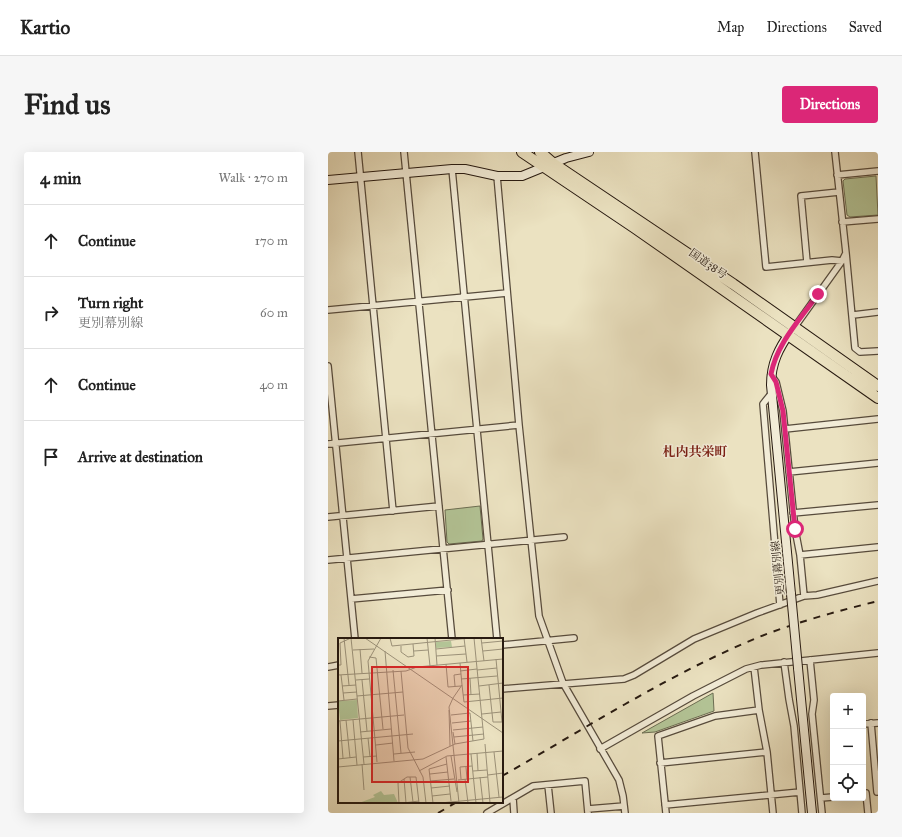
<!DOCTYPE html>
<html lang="en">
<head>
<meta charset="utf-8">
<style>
	:root { --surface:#fff; --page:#f6f6f6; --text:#222; --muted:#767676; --line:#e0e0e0; --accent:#db2777 }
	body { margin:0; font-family:"IM FELL Great Primer","Noto Serif JP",serif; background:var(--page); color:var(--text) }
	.controls { position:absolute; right:12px; bottom:12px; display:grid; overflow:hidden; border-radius:4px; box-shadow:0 4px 16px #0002 }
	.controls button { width:36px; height:36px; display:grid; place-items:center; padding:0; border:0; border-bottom:1px solid var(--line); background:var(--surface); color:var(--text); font:20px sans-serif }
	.stop { position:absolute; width:12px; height:12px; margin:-9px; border:3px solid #db2777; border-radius:50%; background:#fff }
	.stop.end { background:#db2777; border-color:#fff; box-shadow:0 1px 4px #0008 }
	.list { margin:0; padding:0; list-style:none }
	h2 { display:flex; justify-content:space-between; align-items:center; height:52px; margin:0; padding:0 16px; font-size:17px }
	h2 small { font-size:13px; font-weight:400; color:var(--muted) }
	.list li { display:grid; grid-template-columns:26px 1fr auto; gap:12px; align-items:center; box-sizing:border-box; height:72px; padding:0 16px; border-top:1px solid var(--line) }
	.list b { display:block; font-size:15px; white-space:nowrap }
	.list p { margin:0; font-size:13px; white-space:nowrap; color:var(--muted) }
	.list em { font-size:13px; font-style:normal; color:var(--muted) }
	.icon { flex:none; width:22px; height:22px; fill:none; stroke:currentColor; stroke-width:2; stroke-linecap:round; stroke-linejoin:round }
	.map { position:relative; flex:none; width:550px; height:661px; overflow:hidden; border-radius:4px }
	header { display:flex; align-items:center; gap:24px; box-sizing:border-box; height:56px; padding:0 20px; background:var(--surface); border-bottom:1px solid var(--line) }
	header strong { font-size:19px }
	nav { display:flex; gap:22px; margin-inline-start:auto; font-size:14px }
	.intro { display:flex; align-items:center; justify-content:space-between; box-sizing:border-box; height:96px; padding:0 24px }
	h1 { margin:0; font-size:28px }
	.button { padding:10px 18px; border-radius:4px; background:var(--accent); color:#fff; font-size:14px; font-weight:700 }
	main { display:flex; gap:24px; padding:0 24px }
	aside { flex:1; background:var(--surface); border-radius:4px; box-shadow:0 4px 16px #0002 }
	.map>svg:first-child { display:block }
</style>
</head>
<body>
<header>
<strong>Kartio</strong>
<nav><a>Map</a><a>Directions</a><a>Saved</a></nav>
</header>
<div class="intro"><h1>Find us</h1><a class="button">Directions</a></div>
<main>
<aside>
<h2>4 min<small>Walk · 270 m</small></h2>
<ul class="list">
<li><svg class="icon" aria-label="ahead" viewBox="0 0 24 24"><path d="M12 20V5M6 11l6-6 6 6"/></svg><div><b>Continue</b></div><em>170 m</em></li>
<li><svg class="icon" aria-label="right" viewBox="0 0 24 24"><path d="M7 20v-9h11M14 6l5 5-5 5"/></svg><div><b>Turn right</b><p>更別幕別線</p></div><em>60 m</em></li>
<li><svg class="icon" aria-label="ahead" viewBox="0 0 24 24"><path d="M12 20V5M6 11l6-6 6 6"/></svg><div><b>Continue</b></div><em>40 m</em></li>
<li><svg class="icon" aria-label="arrive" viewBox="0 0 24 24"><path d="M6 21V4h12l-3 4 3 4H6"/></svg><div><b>Arrive at destination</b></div></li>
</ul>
</aside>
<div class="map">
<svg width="550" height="661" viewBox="0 0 550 661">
	<rect width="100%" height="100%" fill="#ebe2c1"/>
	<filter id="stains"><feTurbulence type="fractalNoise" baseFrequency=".005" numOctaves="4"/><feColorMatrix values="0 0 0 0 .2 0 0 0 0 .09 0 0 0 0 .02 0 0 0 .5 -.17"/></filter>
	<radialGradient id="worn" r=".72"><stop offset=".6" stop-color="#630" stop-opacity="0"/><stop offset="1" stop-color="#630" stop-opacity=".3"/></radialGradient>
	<path fill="#b3c496" stroke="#6c6e53" d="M548,24L550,63L522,65L519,63L515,29L517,27Z
		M152,354L155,387L154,389L121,392L119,390L117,358Z
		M385,541L386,559L327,580L314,581Z"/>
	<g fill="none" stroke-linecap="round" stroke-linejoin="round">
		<g stroke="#574b3c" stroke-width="8">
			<path id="street" d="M30,0L65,359
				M76,0L124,487
				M427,0L438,115L504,108L514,109
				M124,17L169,487
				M509,23L550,19
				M169,24L191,273L211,464L235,531L291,628L295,644L297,661
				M514,70L550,67
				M518,101L527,196L532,200L550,199
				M479,110L473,44L511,40
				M0,158L179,141
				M525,163L550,160
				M466,176L514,109L518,101L507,0
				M0,214L27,487
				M443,223L448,230L455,259L467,377L472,403L476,444
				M443,242L435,252L452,453
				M457,277L550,267
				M0,292L191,273
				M461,320L550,311
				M465,361L550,353
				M0,365L111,354
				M472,403L550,395
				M0,408L236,385
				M23,447L120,438
				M174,493L246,486
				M482,508L486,548L484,562L494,661
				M456,510L461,547L466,574L474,661
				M0,515L11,513
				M426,515L431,558L439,600L445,661
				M174,537L296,527L306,523L366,487L429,461L476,444L489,443L550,429
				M0,554L11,553
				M543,571L549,640
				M535,572L550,571
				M272,597L365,544L418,517L433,513L550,501
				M332,611L439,600
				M220,633L223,661
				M538,641L540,661
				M185,646L186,661
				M493,646L505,645
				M337,653L472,640
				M260,657L296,654
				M159,661L205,634L257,629L260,661
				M338,661L330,584L387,564L431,558"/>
		</g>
		<g stroke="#261910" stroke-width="10">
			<path id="secondary" d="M0,28L124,17H137L169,24H194L238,6L261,0
				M463,442L443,233C443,211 451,196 463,179
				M470,516L484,661"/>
		</g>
		<g stroke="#261910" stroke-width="12">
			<path id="highway" d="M194,0L307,76L550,246
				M212,0L226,12L405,132L550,234"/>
		</g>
		<use href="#street" stroke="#f2ecd7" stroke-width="5.5"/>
		<use href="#secondary" stroke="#f2ecd7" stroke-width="8"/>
		<use href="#highway" stroke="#ebe2c1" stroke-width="10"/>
		<path stroke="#261910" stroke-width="2" stroke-dasharray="7 7" stroke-linecap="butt" d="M174,624C258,576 341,522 431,485C469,470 510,459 550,449
			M110,661L129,650"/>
		<g stroke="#261910" stroke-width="10" stroke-linecap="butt">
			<path id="secondary-bridge" d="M463,442L470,516"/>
		</g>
		<use href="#secondary-bridge" stroke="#f2ecd7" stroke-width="8"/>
	</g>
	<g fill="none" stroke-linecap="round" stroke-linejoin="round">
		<path stroke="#db2777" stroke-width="5" d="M467,377L455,259L448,230L443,222C449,191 472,168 490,142"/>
	</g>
	<g text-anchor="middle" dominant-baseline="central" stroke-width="3" stroke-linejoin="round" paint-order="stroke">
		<g font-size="11" fill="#261910" stroke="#f2ecd7">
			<text transform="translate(380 112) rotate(35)">国道38号</text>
			<text transform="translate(450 416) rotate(-96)">更別幕別線</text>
		</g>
		<g font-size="13" font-weight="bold" fill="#7a1f14" stroke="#f2ecd7">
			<text x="367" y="300">札内共栄町</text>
		</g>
	</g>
	<g transform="translate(10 486)">
		<rect width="165" height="165" fill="#ebe2c1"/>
		<path d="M113,3L114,9L98,10V4ZM19,62L20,80L2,82L0,63ZM43,153L46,157L56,156L60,165H21L37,159L35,157Z" fill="#b3c496"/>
		<path fill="none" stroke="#9c927a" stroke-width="1" d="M6,0L11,47M13,0L26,126M27,0L165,95M52,0L54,8L133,0M89,0L92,28M97,0L99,27M126,0L129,24M143,0L146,23M144,5L165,3M63,8V14L70,19L76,18L75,6M22,11L24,35M98,11L127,8M15,12L36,11M47,13L56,123M76,13L90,12M145,13L165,11M98,18L128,16M31,19L38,20L45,91M158,21L164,84M108,26L110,49L123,48M0,27H3L2,5L13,0M55,32L63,115M139,32L159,30M63,33L70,110L85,139L88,165M122,33L139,31M0,37L68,33L79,29L165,21M3,37L6,62M132,40L133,57M123,41L159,38M18,42L31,41M24,42L29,93M124,47L126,64L165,60M151,47L155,84H164M4,48L18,47M117,48L116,37L123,36M141,48L165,45M5,55L19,54M125,57L142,56M19,58L65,54M115,60L124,47L122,25M115,60L111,69L121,165M0,63L19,61M111,72L112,108M132,75L135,103M144,76L163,74M113,77L132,75M8,82L12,120M15,82L19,127M0,83L66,77M2,83L5,120M114,85L133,83M115,92L145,89M22,94L53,91M115,94L117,106M116,99L146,96M30,100L32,119M0,103L75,96M147,106L152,165M38,107L55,105M156,114L161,159M139,115L140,133M56,116L77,114M133,116L138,165M113,118L119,154M25,119L39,118M108,119L113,163M0,121L18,119M39,124L30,23L43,0M24,126L26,152M0,129L85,121L117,106L146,101L136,0M128,129L129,141M81,133L109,118L165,113M135,133L149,132M92,136L110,134M150,137L165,135M72,139L75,164M142,139L145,165M66,141L68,165M123,141L122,129L134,128M127,141L130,165M120,142L150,139M92,143L116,141M93,150L112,148M94,158L112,156M61,165L60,145L69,139H78L81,165M65,165L81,163M95,165L91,131L109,126M102,165L165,159"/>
		<path fill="#d62828" fill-opacity="0.15" stroke="#d62828" stroke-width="2" d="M34,29H130V144H34Z"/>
		<rect width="165" height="165" fill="none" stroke="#261910" stroke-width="2"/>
	</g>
	<rect width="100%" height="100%" filter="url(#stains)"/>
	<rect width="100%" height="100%" fill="url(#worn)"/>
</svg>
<div class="controls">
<button>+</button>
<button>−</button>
<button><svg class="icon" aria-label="locate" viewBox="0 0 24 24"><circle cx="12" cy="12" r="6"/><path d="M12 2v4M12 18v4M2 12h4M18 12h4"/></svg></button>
</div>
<div class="stop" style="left:467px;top:377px"></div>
<div class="stop end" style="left:490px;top:142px"></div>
</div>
</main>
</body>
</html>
